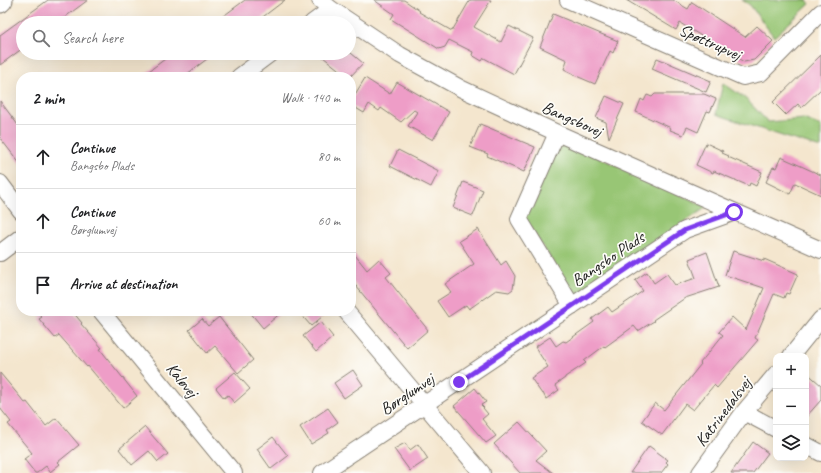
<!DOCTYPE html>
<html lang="en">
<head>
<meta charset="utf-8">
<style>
	:root { --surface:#fff; --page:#f2f2f2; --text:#202124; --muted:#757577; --line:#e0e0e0 }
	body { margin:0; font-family:Caveat,sans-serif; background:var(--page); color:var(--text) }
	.controls { position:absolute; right:12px; bottom:12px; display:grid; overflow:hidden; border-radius:8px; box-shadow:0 4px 16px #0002 }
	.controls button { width:36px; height:36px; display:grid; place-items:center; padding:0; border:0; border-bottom:1px solid var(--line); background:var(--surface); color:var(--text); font:20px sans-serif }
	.stop { position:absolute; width:12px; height:12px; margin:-9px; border:3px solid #7c3aed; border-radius:50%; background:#fff }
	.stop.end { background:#7c3aed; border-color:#fff; box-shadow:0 1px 4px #0008 }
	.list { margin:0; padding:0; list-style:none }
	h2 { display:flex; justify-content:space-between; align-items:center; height:52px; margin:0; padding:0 16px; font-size:17px }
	h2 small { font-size:13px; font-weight:400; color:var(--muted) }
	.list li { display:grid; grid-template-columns:26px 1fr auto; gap:12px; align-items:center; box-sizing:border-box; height:64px; padding:0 16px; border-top:1px solid var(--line) }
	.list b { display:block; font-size:15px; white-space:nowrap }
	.list p { margin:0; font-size:13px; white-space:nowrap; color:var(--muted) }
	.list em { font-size:13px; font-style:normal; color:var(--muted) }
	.icon { flex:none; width:22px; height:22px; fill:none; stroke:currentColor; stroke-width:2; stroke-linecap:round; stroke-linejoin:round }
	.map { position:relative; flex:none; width:821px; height:473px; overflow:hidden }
	.search { position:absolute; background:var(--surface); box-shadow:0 4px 16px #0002; left:16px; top:16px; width:340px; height:44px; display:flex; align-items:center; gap:10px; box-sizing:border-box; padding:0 14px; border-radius:22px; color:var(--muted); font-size:15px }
	.panel { position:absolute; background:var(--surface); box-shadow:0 4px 16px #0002; left:16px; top:72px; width:340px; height:244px; border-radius:16px }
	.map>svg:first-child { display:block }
</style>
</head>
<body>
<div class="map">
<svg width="821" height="473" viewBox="0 0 821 473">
	<rect width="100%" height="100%" fill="#fdfcf7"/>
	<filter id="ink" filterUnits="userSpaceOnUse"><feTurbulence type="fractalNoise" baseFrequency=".025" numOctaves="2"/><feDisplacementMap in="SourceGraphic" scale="8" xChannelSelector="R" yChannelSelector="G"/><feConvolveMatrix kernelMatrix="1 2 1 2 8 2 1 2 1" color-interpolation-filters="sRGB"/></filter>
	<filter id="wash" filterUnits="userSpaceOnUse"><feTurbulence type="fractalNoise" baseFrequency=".012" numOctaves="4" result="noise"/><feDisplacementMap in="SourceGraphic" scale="16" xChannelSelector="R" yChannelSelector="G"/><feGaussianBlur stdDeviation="0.9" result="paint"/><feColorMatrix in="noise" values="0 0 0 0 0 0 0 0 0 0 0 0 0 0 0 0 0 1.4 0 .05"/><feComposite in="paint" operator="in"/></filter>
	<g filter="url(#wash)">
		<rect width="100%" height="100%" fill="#f4e6ce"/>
		<path fill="#98c674" stroke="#5a7148" d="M742,0H807L810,4L774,37L750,5Z
			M723,83L746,99L768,122L804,119L821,126V148L779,135L716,114Z
			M559,139L707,207L575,296L524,218Z"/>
		<g id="blocks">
			<path fill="#ee9dc7" d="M48,0H88L57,23H23V48L0,65V35Z
				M245,0H285L255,23H214Z
				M374,0H404L420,11L419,12L452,31L470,0H491L474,27L501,42L509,26L533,38L514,74L484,58L482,61L472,55L473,52L449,40L445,47L439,49L391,19L394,14Z
				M626,0H673L688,9L692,2L745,37L757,26L773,41L754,60L744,62L680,23L676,30Z
				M553,14L618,41L613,53L610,51L595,84L574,75V74L564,69L567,60L540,47Z
				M173,53H215L183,77H141Z
				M318,53H351L363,63L350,77H348Z
				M821,55V89L801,108L798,104L786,115L773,102Z
				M657,58L711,81L706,92L652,69Z
				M365,78L390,94L397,82L449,112L433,140L408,126L417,112L414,110L401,122L381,108L379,111L369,104L364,113L351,105V101Z
				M655,94H704L716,99L710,112L707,111L698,132L687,127L683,135L670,130L671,128L636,112L641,99L644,101L647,95L652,97Z
				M606,96L624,104L609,138L606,122L596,118Z
				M0,101L21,129V165L0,138Z
				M480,124L535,147L524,172L487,156L488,154L470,147Z
				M706,143L723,151L722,153L729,156L728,157L762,172L756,186L750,183L749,186L714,171L713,173L696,165Z
				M398,150L439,171L431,187L390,166Z
				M781,157L821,175V195L795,183L790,194L766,182L773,167L776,168Z
				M463,182L483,190L473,216L453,208Z
				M478,229L501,265L506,261L515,276L513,289L509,292L496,290L469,309L466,305L448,317L437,301L451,292L445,284L474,264L459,241Z
				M351,250L367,270L379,259L391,273L386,277L428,330L407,348L351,280Z
				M733,251L764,261V259L798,274L789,294L786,293L784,298L774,294L755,338L758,340L717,388L714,385L693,410L685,404L662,435L642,421L655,403L664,410L701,364L700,363L723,335L719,332L732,317L746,330L764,288L725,275Z
				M707,252L719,287L685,298L653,320L654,321L638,331L634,326L605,347L604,346L584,361L586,363L565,377V378L555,385L559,390L546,399L543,393L542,394L531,378L548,367L535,347L550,337L556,346L563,341L566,342L594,322L592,319L608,307L612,312L643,291L635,280L647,272L654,283L667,274L675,285L696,278L689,259Z
				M36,311H72L82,323L81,324L102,348L100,349L137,396L123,408L88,366L87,367L59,335L55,338L39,319L42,317Z
				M249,311H283L263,328Z
				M298,311H329L311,326Z
				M219,317L253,360L238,373L215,346L207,353L189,330L202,319L208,326Z
				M321,322L333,337L316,352L303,336Z
				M353,370L363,385L344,398L334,383Z
				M235,372L250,389L234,403L228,395L224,398L216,388Z
				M806,372L821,385V400L806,417Z
				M0,373L25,403L27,402L46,426L56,418L79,445L58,462L60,464L50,472L46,466L37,473H35L24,459L32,453L8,424L11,422L0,408Z
				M475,388L486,402L481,405L484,408H483L488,414L482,419L496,436L486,443L454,406Z
				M328,408L338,422L327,430L329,433L311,444L300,427Z
				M519,422L546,451L536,460L553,473H520L494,444Z
				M145,427L168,454L158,462L149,451L132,465L119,449Z
				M273,437L288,456L271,469L257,449Z
				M753,442L768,453L753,473H731Z
				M405,443L410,450L418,444L428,459L410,471L394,449Z
				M649,446L668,460L666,462L668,464L661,473H630Z"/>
		</g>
	</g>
	<g filter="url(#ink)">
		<use href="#blocks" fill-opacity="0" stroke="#888175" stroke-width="1"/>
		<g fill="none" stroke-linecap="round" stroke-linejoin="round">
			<g stroke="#888175" stroke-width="18">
				<path id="minor" d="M320,0L331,9L400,55L462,89L557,133L821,250
					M568,0L743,77L761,73L821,12
					M312,23L331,9
					M239,77L271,53
					M557,133L519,219L572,306
					M0,183L21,211
					M0,253L21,237
					M101,311L234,473
					M346,311C392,365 436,419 482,473
					M791,356L821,319
					M744,412L776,429
					M806,445L821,453
					M322,473L685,230L735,212
					M700,473L744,412L776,374"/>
			</g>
			<g stroke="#888175" stroke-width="23">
				<path id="tertiary" d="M0,2L2,0"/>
			</g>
			<use href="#minor" stroke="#fff" stroke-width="16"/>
			<use href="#tertiary" stroke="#fff" stroke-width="21"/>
		</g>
	</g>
	<g fill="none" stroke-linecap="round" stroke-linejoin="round" filter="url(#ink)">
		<path stroke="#7c3aed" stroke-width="5" d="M459,382L685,230L734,212"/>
	</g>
	<g text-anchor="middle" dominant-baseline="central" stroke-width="3.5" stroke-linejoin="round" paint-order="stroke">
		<g font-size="17" fill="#1c1c1c" stroke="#fdfcf7">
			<text transform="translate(710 42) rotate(24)">Spøttrupvej</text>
			<text transform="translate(572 119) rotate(24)">Bangsbovej</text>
			<text transform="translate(608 259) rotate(-34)">Bangsbo Plads</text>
			<text transform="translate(182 380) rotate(51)">Kaløvej</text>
			<text transform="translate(407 394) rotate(-34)">Børglumvej</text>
			<text transform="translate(723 412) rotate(-53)">Katrinedalsvej</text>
		</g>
	</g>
</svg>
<div class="controls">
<button>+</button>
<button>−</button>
<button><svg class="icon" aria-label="layers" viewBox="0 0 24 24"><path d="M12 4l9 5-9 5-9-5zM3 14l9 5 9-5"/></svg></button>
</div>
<div class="stop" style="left:734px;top:212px"></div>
<div class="stop end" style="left:459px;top:382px"></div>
<div class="search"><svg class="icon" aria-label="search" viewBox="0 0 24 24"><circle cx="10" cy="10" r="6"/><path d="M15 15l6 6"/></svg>Search here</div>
<section class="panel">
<h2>2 min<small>Walk · 140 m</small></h2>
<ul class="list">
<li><svg class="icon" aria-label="ahead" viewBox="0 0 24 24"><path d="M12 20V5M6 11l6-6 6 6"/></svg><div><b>Continue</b><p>Bangsbo Plads</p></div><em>80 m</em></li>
<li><svg class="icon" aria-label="ahead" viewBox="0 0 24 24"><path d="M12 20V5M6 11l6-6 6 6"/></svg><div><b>Continue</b><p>Børglumvej</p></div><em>60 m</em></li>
<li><svg class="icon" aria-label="arrive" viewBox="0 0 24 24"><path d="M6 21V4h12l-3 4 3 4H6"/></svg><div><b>Arrive at destination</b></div></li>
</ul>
</section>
</div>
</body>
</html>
